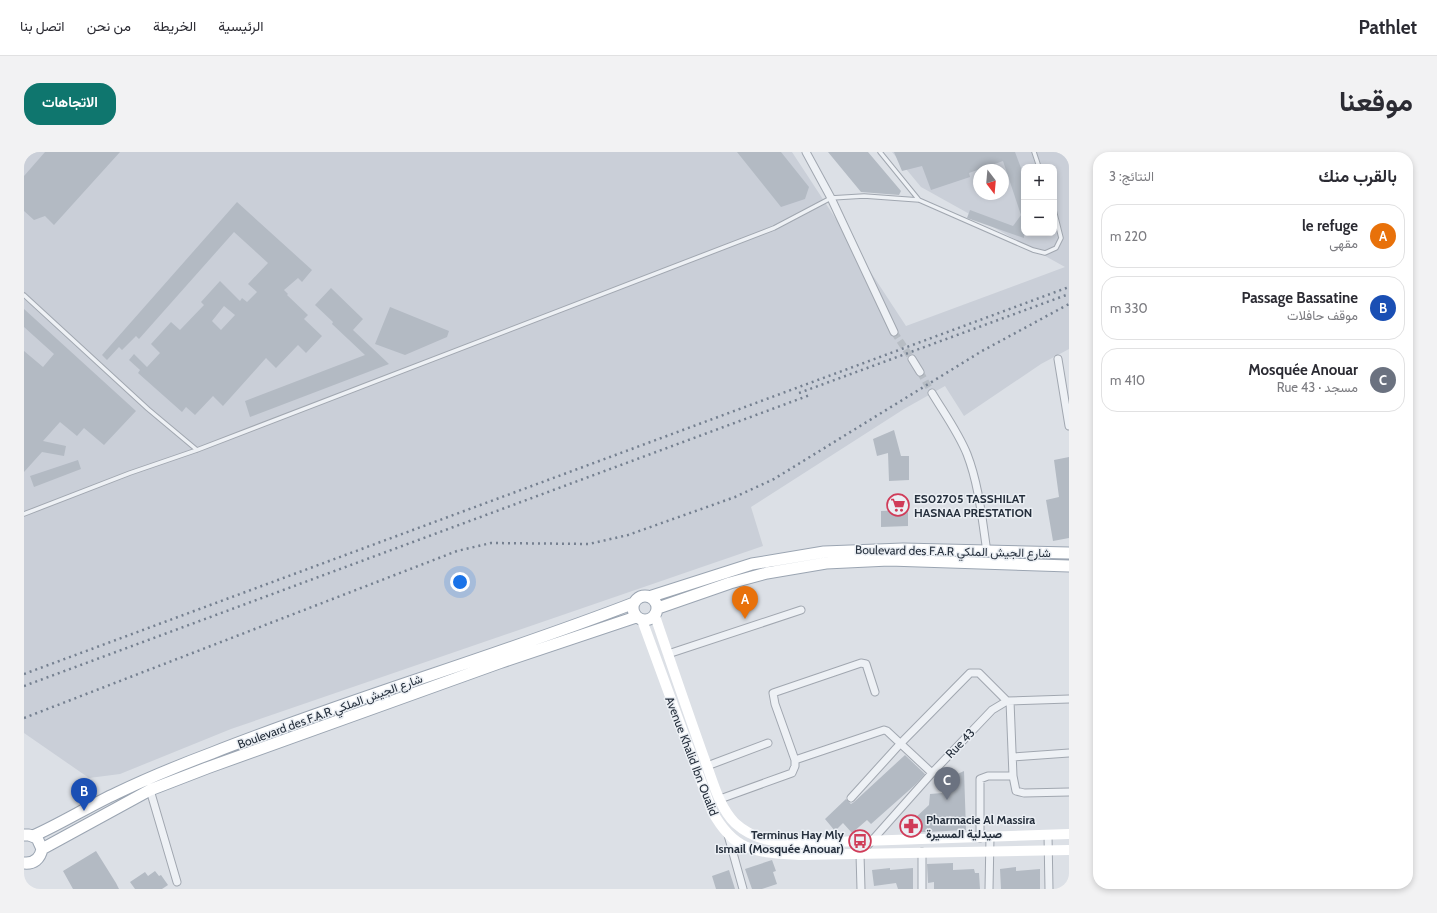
<!DOCTYPE html>
<html lang="ar">
<head>
<meta charset="utf-8">
<style>
	:root { --surface:#fff; --page:#f2f2f3; --text:#2b2b33; --muted:#7c7c81; --line:#e1e1e2; --accent:#0f766e }
	body { margin:0; font-family:Cabin,Vazirmatn,sans-serif; background:var(--page); color:var(--text); direction:rtl }
	.controls { position:absolute; right:12px; top:12px; display:grid; overflow:hidden; border-radius:8px; box-shadow:0 2px 6px #0003 }
	.controls button { width:36px; height:36px; display:grid; place-items:center; padding:0; border:0; border-bottom:1px solid var(--line); background:var(--surface); color:var(--text); font:20px sans-serif }
	.compass { position:absolute; left:949px; top:12px; width:36px; height:36px; border-radius:50%; background:var(--surface); box-shadow:0 2px 6px #0003; rotate:164deg }
	.you { position:absolute; left:436px; top:430px; width:14px; height:14px; margin:-10px; border:3px solid #fff; border-radius:50%; background:#1a73e8; box-shadow:0 0 0 6px #1a73e833 }
	.badge { display:grid; place-items:center; width:26px; height:26px; border-radius:50%; background:var(--accent); color:#fff; font-size:13px; font-weight:700 }
	.pin { position:absolute; translate:-50% -33px; filter:drop-shadow(0 1px 2px #0008) }
	.pin::after { content:''; position:absolute; top:21px; width:14px; height:12px; background:inherit; clip-path:polygon(0 0,100% 0,50% 100%) }
	.list { margin:0; padding:0; list-style:none }
	h2 { display:flex; justify-content:space-between; align-items:center; height:52px; margin:0; padding:0 16px; font-size:17px }
	h2 small { font-size:13px; font-weight:400; color:var(--muted) }
	.list li { display:grid; grid-template-columns:26px 1fr auto; gap:12px; align-items:center; box-sizing:border-box; height:64px; margin:0 8px 8px; padding:0 8px; border:1px solid var(--line); border-radius:16px }
	.list b { display:block; font-size:15px; white-space:nowrap }
	.list p { margin:0; font-size:13px; white-space:nowrap; color:var(--muted) }
	.list em { font-size:13px; font-style:normal; color:var(--muted) }
	.map { position:relative; flex:none; width:1045px; height:737px; overflow:hidden; direction:ltr; border-radius:16px }
	header { display:flex; align-items:center; gap:24px; box-sizing:border-box; height:56px; padding:0 20px; background:var(--surface); border-bottom:1px solid var(--line) }
	header strong { font-size:19px }
	nav { display:flex; gap:22px; margin-inline-start:auto; font-size:14px }
	.intro { display:flex; align-items:center; justify-content:space-between; box-sizing:border-box; height:96px; padding:0 24px }
	h1 { margin:0; font-size:28px }
	.button { padding:10px 18px; border-radius:16px; background:var(--accent); color:#fff; font-size:14px; font-weight:700 }
	main { display:flex; gap:24px; padding:0 24px }
	aside { flex:1; background:var(--surface); border-radius:16px; box-shadow:0 2px 6px #0003 }
	.map>svg:first-child { display:block }
</style>
</head>
<body>
<header>
<strong>Pathlet</strong>
<nav><a>الرئيسية</a><a>الخريطة</a><a>من نحن</a><a>اتصل بنا</a></nav>
</header>
<div class="intro"><h1>موقعنا</h1><a class="button">الاتجاهات</a></div>
<main>
<aside>
<h2>بالقرب منك<small>النتائج: 3</small></h2>
<ul class="list">
<li><span class="badge" style="background:#e8710a">A</span><div><b>le refuge</b><p>مقهى</p></div><em>220 m</em></li>
<li><span class="badge" style="background:#1a4fb4">B</span><div><b>Passage Bassatine</b><p>موقف حافلات</p></div><em>330 m</em></li>
<li><span class="badge" style="background:#6b7280">C</span><div><b>Mosquée Anouar</b><p>مسجد · Rue 43</p></div><em>410 m</em></li>
</ul>
</aside>
<div class="map">
<svg width="1045" height="737" viewBox="0 0 1045 737">
	<rect width="100%" height="100%" fill="#dce0e6"/>
	<path fill="#cacfd8" fill-rule="evenodd" d="M0,0H768L882,174L1041,115L897,35L868,0H1045V197L1017,212L940,264L921,234L880,257L727,355L739,394L207,577L96,622L65,626L0,581ZM1000,15H1030V81H1000ZM955,18H979V42H955Z"/>
	<path fill="#b3bac3" fill-rule="evenodd" d="M21,0H96L30,73L21,64L10,68L0,59V24Z
		M713,0H757L785,35L781,47L757,55Z
		M804,0H844L877,39L875,43L837,40Z
		M870,0H991L1000,24V86L943,66L946,58L989,74L997,63L979,9L945,21L946,25L907,38L898,14L878,19Z
		M213,50L288,118L278,130L274,126L260,138L264,142L263,143L284,163L280,167L298,184L282,201L274,193L252,216L242,206L199,254L189,244L171,263L162,255L158,260L114,221L116,218L105,208L110,202L123,215L136,201L127,192L147,170L156,178L180,153L177,150L196,129L216,149L218,146L223,150L233,140L224,132L244,111L210,80L115,187L112,184L98,198L95,195L83,208L78,203ZM200,154L211,163L197,178L188,169Z
		M307,136L339,167L329,178L365,212L226,265L221,249L341,203L308,172L309,170L291,153Z
		M366,155L425,179L423,185L381,203L351,192Z
		M0,157L112,259L80,293L60,276L53,284L36,270L19,289L42,294L40,304L18,300L0,320V199L19,215L30,202L0,175Z
		M870,278L877,304H885V328L865,329L864,301L853,304L849,287Z
		M1045,305V386L1029,389L1022,348L1035,345L1030,308Z
		M54,308L57,317L10,335L6,324Z
		M884,358V374L857,375V359Z
		M881,603L901,622L891,633L847,672L843,668L828,681L819,671L811,679L801,667L822,647L827,652L830,650Z
		M940,619L942,678L882,681L881,668L890,667L905,653L906,642L918,641V635L927,634V625Z
		M72,699L92,731L95,737H49L39,719Z
		M748,708L752,719L749,720L753,732L738,737H728L721,717Z
		M929,711V718L950,717L951,721H955L956,737H910V730L904,731L903,712Z
		M992,715V719L1016,717V737H977L976,717Z
		M866,716V718L889,716V737H874L872,731L850,734L848,718Z
		M705,718L711,737H692L688,724Z
		M131,719L135,724L137,723L144,733L138,737H111L106,730L121,720L124,724Z"/>
	<g fill="none" stroke-linecap="round" stroke-linejoin="round">
		<path stroke="#b7bdc4" stroke-width="7" stroke-dasharray="7 3.5" stroke-linecap="butt" d="M870,180L888,207
			M896,220L908,241"/>
		<g stroke="#a1a7b0" stroke-width="5.5">
			<path id="lane" d="M856,0L895,48
				M1010,0L1015,15
				M0,143L124,257L173,298
				M0,362L106,321L173,298L750,76L807,46L840,44L895,48L1009,98L1021,101L1032,96L1037,86L1030,58"/>
		</g>
		<g stroke="#a1a7b0" stroke-width="9">
			<path id="street" d="M782,0L807,46L870,180
				M888,207L896,220
				M1034,207L1045,274
				M908,241C920,261 934,280 943,302C955,333 958,367 963,400
				M644,502L777,458
				M986,549L989,624L992,639L1000,641L1045,640
				M989,605L1045,601
				M771,608L751,552L749,541L837,511L842,512L851,540
				M683,614L744,591
				M126,638L153,730
				M827,646L876,592L946,521H955L983,549
				M696,647L768,621L771,614V608L860,578L863,579L908,621
				M704,683L719,737
				M1024,683L1025,737
				M956,686V627L964,624H989
				M837,737L836,702L908,621L968,558L983,549L1045,547
				M898,737V700
				M965,737L966,685"/>
		</g>
		<g stroke="#9ba5b2" stroke-width="13">
			<path id="primary" d="M609 456a12 12 0 1 1 24 0a12 12 0 1 1-24 0Z
				M628,444L728,412L800,400L879,397L1045,401
				M634,456L706,431L743,421L802,411L865,408L1045,414
				M0,683H5L13,686L18,697C16,707 10,712 0,711
				M9,684C38,671 65,654 93,641C124,626 156,613 188,601C327,546 471,505 610,451
				M18,697L126,638L183,616L475,511L612,465"/>
		</g>
		<use href="#lane" stroke="#eef1f5" stroke-width="3.5"/>
		<use href="#street" stroke="#eef1f5" stroke-width="7"/>
		<path stroke="#fff" stroke-width="10" d="M631,464C648,514 665,564 683,614C690,633 696,656 711,671C731,689 753,691 779,691L1045,682
			M618,468L688,659C711,701 732,700 775,703L1045,698"/>
		<use href="#primary" stroke="#fff" stroke-width="11"/>
		<path stroke="#758090" stroke-width="2.5" stroke-dasharray="2 4" stroke-linecap="butt" d="M775,241L1045,142
			M0,522L1045,135
			M0,534L786,243
			M0,566L433,399L467,391L565,392L604,383L711,345L750,327L958,199L1045,152"/>
	</g>
	<defs>
		<g id="supermarket-ring" transform="scale(1.15)"><circle r="9.5" fill="#ebeff4" stroke="#d03c59" stroke-width="1.5"/><path d="M-6-5.5h2.5l.6 2H6L4.5 2H-2.5L-4.4-4H-6ZM-1.5 3.2a1.3 1.3 0 1 0 .1 0ZM3 3.2a1.3 1.3 0 1 0 .1 0Z" fill="#d03c59"/></g>
		<g id="pharmacy-ring" transform="scale(1.15)"><circle r="9.5" fill="#ebeff4" stroke="#d03c59" stroke-width="1.5"/><path d="M-2-6h4v4h4v4h-4v4h-4v-4h-4v-4h4Z" fill="#d03c59"/></g>
		<g id="bus-ring" transform="scale(1.15)"><circle r="9.5" fill="#ebeff4" stroke="#d03c59" stroke-width="1.5"/><path d="M-5-6H5V4H4V6H2V4H-2V6H-4V4H-5ZM-3.5-4V0h7V-4ZM-3.5 1.2v1.5H-2V1.2ZM2 1.2v1.5H3.5V1.2Z" fill="#d03c59"/></g>
	</defs>
	<g fill-rule="evenodd">
		<use href="#supermarket-ring" x="874" y="353"/>
		<use href="#pharmacy-ring" x="887" y="674"/>
		<use href="#bus-ring" x="836" y="689"/>
	</g>
	<g text-anchor="middle" dominant-baseline="central" stroke-width="3" stroke-linejoin="round" paint-order="stroke">
		<g font-size="12" font-weight="bold" fill="#252f3c" stroke="#ebeff4" text-anchor="start">
			<text x="890" y="346">ES02705 TASSHILAT<tspan x="890" dy="14">HASNAA PRESTATION</tspan></text>
			<text x="902" y="667">Pharmacie Al Massira<tspan x="902" dy="14">صيدلية المسيرة</tspan></text>
			<text x="820" y="682" text-anchor="end">Terminus Hay Mly<tspan x="820" dy="14">Ismail (Mosquée Anouar)</tspan></text>
		</g>
		<g font-size="12" fill="#252f3c" stroke="#ebeff4">
			<text transform="translate(929 399) rotate(1)">Boulevard des F.A.R شارع الجيش الملكي</text>
			<text transform="translate(306 559) rotate(-20)">Boulevard des F.A.R شارع الجيش الملكي</text>
			<text transform="translate(936 591) rotate(-46)">Rue 43</text>
			<text transform="translate(668 604) rotate(69)">Avenue Khalid Ibn Oualid</text>
		</g>
	</g>
</svg>
<div class="controls">
<button>+</button>
<button>−</button>
</div>
<svg class="compass" viewBox="-18 -18 36 36"><path d="M0-13l5 13h-10z" fill="#e53935"/><path d="M0 13l5-13h-10z" fill="#7c7c81"/></svg>
<div class="you"></div>
<div class="pin badge" style="left:721px;top:467px;background:#e8710a">A</div>
<div class="pin badge" style="left:60px;top:659px;background:#1a4fb4">B</div>
<div class="pin badge" style="left:923px;top:648px;background:#6b7280">C</div>
</div>
</main>
</body>
</html>
